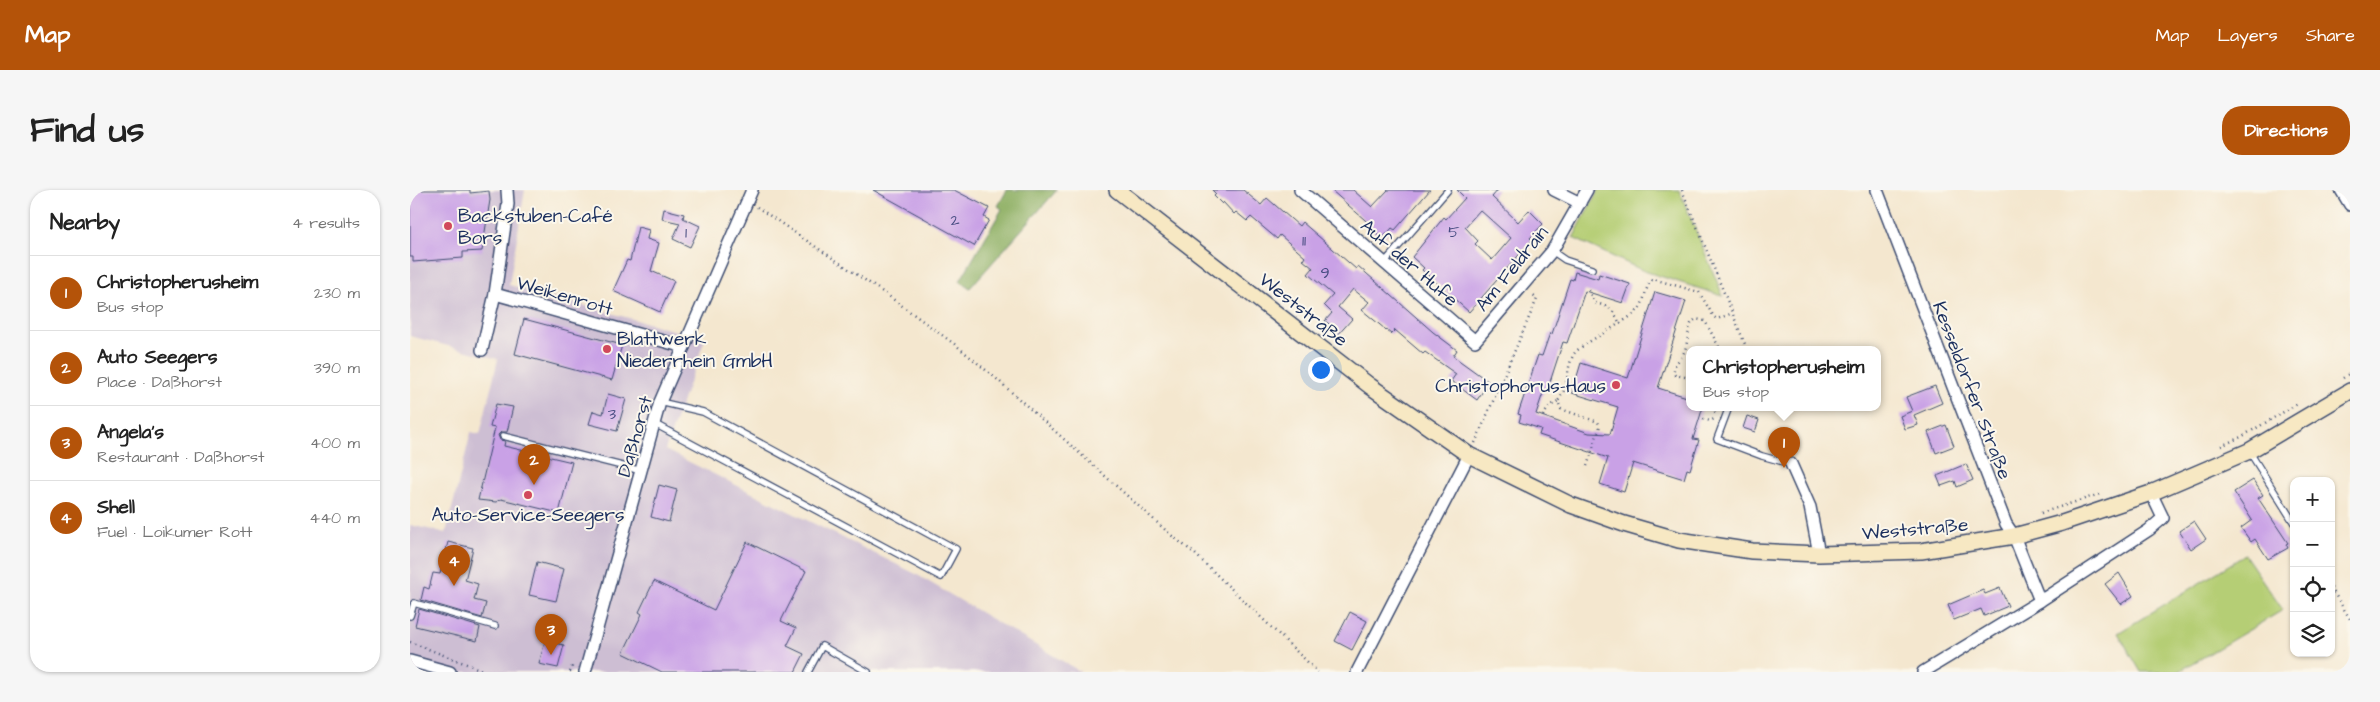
<!DOCTYPE html>
<html lang="en">
<head>
<meta charset="utf-8">
<style>
  body { margin:0; font-family:"Architects Daughter",sans-serif; background:#f6f6f6; color:#222 }
  .controls { position:absolute; right:15px; bottom:15px; display:grid; overflow:hidden; border-radius:10px; box-shadow:0 1px 4px #0004 }
  .controls button { width:45px; height:45px; display:grid; place-items:center; padding:0; border:0; border-bottom:1px solid #e0e0e0; background:#fff; color:#222; font:25px sans-serif }
  .you { position:absolute; left:910px; top:179px; width:18px; height:18px; margin:-12px; border:4px solid #fff; border-radius:50%; background:#1a73e8; box-shadow:0 0 0 8px #1a73e833 }
  .badge { display:grid; place-items:center; width:32px; height:32px; border-radius:50%; background:#b45309; color:#fff; font-size:16px; font-weight:700 }
  .pin { position:absolute; translate:-50% -41px; filter:drop-shadow(0 1px 2px #0008) }
  .pin::after { content:''; position:absolute; top:26px; width:18px; height:15px; background:inherit; clip-path:polygon(0 0,100% 0,50% 100%) }
  .popup { position:absolute; left:1276px; top:156px; width:195px; height:65px; box-sizing:border-box; display:grid; place-content:center; border-radius:10px; background:#fff; filter:drop-shadow(0 1px 4px #0005); font-size:16px; white-space:nowrap; color:#767676 }
  .popup b { font-size:19px; color:#222 }
  .popup::after { content:''; position:absolute; left:50%; top:100%; margin-left:-10px; border:10px solid transparent; border-top-color:#fff }
  .list { margin:0; padding:0; list-style:none }
  h2 { display:flex; justify-content:space-between; align-items:center; height:65px; margin:0; padding:0 20px; font-size:21px }
  h2 small { font-size:16px; font-weight:400; color:#767676 }
  .list li { display:grid; grid-template-columns:32px 1fr auto; gap:15px; align-items:center; box-sizing:border-box; height:75px; padding:0 20px; border-top:1px solid #e0e0e0 }
  .list b { display:block; font-size:19px; white-space:nowrap }
  .list p { margin:0; font-size:16px; white-space:nowrap; color:#767676 }
  .list em { font-size:16px; font-style:normal; color:#767676 }
  .icon { flex:none; width:28px; height:28px; fill:none; stroke:currentColor; stroke-width:2; stroke-linecap:round; stroke-linejoin:round }
  .map { position:relative; flex:none; width:1940px; height:482px; overflow:hidden; border-radius:20px }
  header { display:flex; align-items:center; gap:30px; box-sizing:border-box; height:70px; padding:0 25px; background:#b45309; color:#fff }
  header strong { font-size:24px }
  nav { display:flex; gap:28px; margin-inline-start:auto; font-size:18px }
  .intro { display:flex; align-items:center; justify-content:space-between; box-sizing:border-box; height:120px; padding:0 30px }
  h1 { margin:0; font-size:35px }
  .button { padding:12px 22px; border-radius:20px; background:#b45309; color:#fff; font-size:18px; font-weight:700 }
  main { display:flex; gap:30px; padding:0 30px }
  aside { flex:1; background:#fff; border-radius:20px; box-shadow:0 1px 4px #0004 }
  .map>svg:first-child { display:block }
  .industrial { fill:#cdbed3 }
  .green { fill:#b5ce74; stroke:#687e69 }
  .forest { fill:#90b166; stroke:#567062 }
  .building { fill:#c9a1e6; fill-rule:evenodd }
  .lines { fill:none; stroke-linecap:round; stroke-linejoin:round }
  .lane-casing { stroke:#3c4b6f; stroke-width:8 }
  .street-casing { stroke:#3c4b6f; stroke-width:14 }
  .secondary-casing { stroke:#3c4b6f; stroke-width:18 }
  .path { stroke:#3c4b6f; stroke-width:2.5; stroke-dasharray:1 4; stroke-linecap:butt }
  .lane { stroke:#fff; stroke-width:5.5 }
  .street { stroke:#fff; stroke-width:11 }
  .secondary { stroke:#f7e8c3; stroke-width:15 }
  .poi-dot { fill:#d1495b; stroke:#fbf7ec; stroke-width:2 }
  .labels { text-anchor:middle; stroke-width:4; stroke-linejoin:round; paint-order:stroke }
  .number-label { font-size:16px; fill:#464c80 }
  .poi-label { font-size:19px; fill:#1b2f5e; stroke:#fbf7ec; text-anchor:start }
  .street-label { font-size:19px; fill:#1b2f5e; stroke:#fbf7ec }
</style>
</head>
<body>
<header>
<strong>Map</strong>
<nav><a>Map</a><a>Layers</a><a>Share</a></nav>
</header>
<div class="intro"><h1>Find us</h1><a class="button">Directions</a></div>
<main>
<aside>
<h2>Nearby<small>4 results</small></h2>
<ul class="list">
<li><span class="badge">1</span><div><b>Christopherusheim</b><p>Bus stop</p></div><em>230 m</em></li>
<li><span class="badge">2</span><div><b>Auto Seegers</b><p>Place · Daßhorst</p></div><em>390 m</em></li>
<li><span class="badge">3</span><div><b>Angela's</b><p>Restaurant · Daßhorst</p></div><em>400 m</em></li>
<li><span class="badge">4</span><div><b>Shell</b><p>Fuel · Loikumer Rott</p></div><em>440 m</em></li>
</ul>
</aside>
<div class="map">
<svg width="1940" height="482" viewBox="0 0 1940 482">
  <rect width="100%" height="100%" fill="#fbf7ec"/>
  <filter id="ink" filterUnits="userSpaceOnUse"><feTurbulence type="fractalNoise" baseFrequency=".02" numOctaves="2"/><feDisplacementMap in="SourceGraphic" scale="10" xChannelSelector="R" yChannelSelector="G"/><feConvolveMatrix kernelMatrix="1 2 1 2 8 2 1 2 1" color-interpolation-filters="sRGB"/></filter>
  <filter id="wash" filterUnits="userSpaceOnUse"><feTurbulence type="fractalNoise" baseFrequency=".0096" numOctaves="4" result="noise"/><feDisplacementMap in="SourceGraphic" scale="20" xChannelSelector="R" yChannelSelector="G"/><feGaussianBlur stdDeviation="1.12" result="paint"/><feColorMatrix in="noise" values="0 0 0 0 0 0 0 0 0 0 0 0 0 0 0 0 0 1.4 0 .05"/><feComposite in="paint" operator="in"/></filter>
  <g filter="url(#wash)">
    <rect width="100%" height="100%" fill="#f4e7cf"/>
    <path class="industrial" d="M0,0H115L99,95L295,149L255,260L504,383L671,482H0V335L36,343L61,242L70,244L88,169L0,146Z"/>
    <g class="green">
      <path d="M1188,0H1269L1313,106L1234,81L1163,48Z"/>
      <path d="M1835,365L1873,420L1768,482H1731L1708,443Z"/>
    </g>
    <path class="forest" d="M597,0H647L560,98L550,91L592,19L588,16Z"/>
    <g id="blocks">
      <g class="building">
        <path d="M0,0H60V3L79,1L80,10L72,61L53,62V68L3,72V67H0Z"/>
        <path d="M463,0H544L579,18L574,27L579,30L564,56Z"/>
        <path d="M802,0H833L851,15L857,8L889,36L892,32L946,79L948,76L1023,142L1047,160L1043,166L1079,192L1067,210L1041,191L1046,184L1015,162L1013,164L985,140L981,144L952,120L959,112L943,99L928,117L942,129L926,147L918,140L922,136L915,131L922,123L914,115L923,105L898,84L903,78L893,70L895,67L870,45L867,49L841,27L837,31L826,22L824,24L813,12L812,14L804,6L806,4Z"/>
        <path d="M921,0H943L962,17L978,0H1020L985,40L982,38L972,49L961,39L963,37Z"/>
        <path d="M1047,0H1088L1082,7L1108,32L1119,20L1133,34L1120,48L1122,50L1059,122L1012,80L1014,78L1002,67L1034,27L1036,29L1055,8ZM1070,20L1101,48L1082,70L1065,54L1068,51L1055,37Z"/>
        <path d="M254,19L274,24L273,28L290,36L280,57L263,49L270,33L252,29Z"/>
        <path d="M228,37L239,40L237,49L249,53L241,81L264,91L250,122L203,101L217,70L220,71Z"/>
        <path d="M1165,82L1188,89L1189,84L1220,94L1213,113L1175,101L1157,153L1153,152L1137,201L1134,200L1126,224L1179,243L1200,244L1208,217L1162,203L1171,173L1218,188L1245,102L1276,111L1248,198L1280,208V217H1293L1283,249L1289,250L1280,280L1277,279L1274,289L1223,273L1214,302L1190,294L1198,268L1129,245L1131,239L1109,232L1111,225L1108,224L1128,165L1132,166L1140,143L1142,144L1160,89L1163,90Z"/>
        <path d="M114,129L212,155L202,190L105,164Z"/>
        <path d="M1525,196L1532,213L1504,225L1508,235L1495,239L1490,226L1502,221L1496,207Z"/>
        <path d="M198,204L216,209L207,241L179,234L183,221L193,224Z"/>
        <path d="M86,214L103,217L97,242H91L88,245L90,250L95,251L94,256L162,272L149,323L91,309L86,312L68,310L85,238L80,237Z"/>
        <path d="M1337,226L1349,230L1345,242L1333,238Z"/>
        <path d="M1536,235L1544,256L1526,263L1518,242Z"/>
        <path d="M1556,274L1563,290L1547,297L1545,291L1531,296L1527,286Z"/>
        <path d="M1843,290L1853,305L1848,308L1878,353L1876,354L1878,358L1858,369L1845,349L1841,352L1831,338L1842,330L1824,302Z"/>
        <path d="M249,295L267,300L259,332L241,327Z"/>
        <path d="M1784,331L1796,349L1781,359L1769,341Z"/>
        <path d="M38,352L63,358L55,390L68,394L64,410L76,413L72,428L11,410L14,397L19,399L23,383L30,384Z"/>
        <path d="M337,352L396,381L371,431L386,438L377,456L394,464L385,482H252L213,463L232,424L229,422L244,391L304,420Z"/>
        <path d="M127,372L154,379L146,411L119,405Z"/>
        <path d="M1709,383L1723,406L1711,414L1695,394Z"/>
        <path d="M1590,398L1598,416L1574,426L1571,419L1544,430L1538,415L1573,400L1575,404Z"/>
        <path d="M9,419L70,437L67,451L5,436Z"/>
        <path d="M940,422L957,431L942,460L925,451Z"/>
        <path d="M135,451L154,455L148,478L129,474Z"/>
      </g>
    </g>
  </g>
  <g filter="url(#ink)">
    <use href="#blocks" fill-opacity="0" stroke="#3c4b6f" stroke-width="1"/>
    <g class="lines">
      <defs>
        <g id="lane">
          <path d="M1142,61L1155,70L1182,79"/>
          <path d="M974,73L1038,0"/>
          <path d="M1319,217L1307,249L1352,266L1381,274"/>
          <path d="M243,233L531,387L546,359L293,222L250,212"/>
          <path d="M93,246L232,281"/>
          <path d="M1839,261L1884,333"/>
          <path d="M0,426L4,413L85,436"/>
          <path d="M398,482L412,456L458,482"/>
        </g>
        <g id="street">
          <path d="M890,0L1065,151L1142,61L1177,0"/>
          <path d="M1144,0L1170,13"/>
          <path d="M1467,0L1596,334L1604,346L1630,411"/>
          <path d="M1931,0L1940,15"/>
          <path d="M85,104L274,157"/>
          <path d="M72,160L85,104L98,14L97,0"/>
          <path d="M1381,274L1400,317L1409,364"/>
          <path d="M0,471L40,482"/>
          <path d="M175,482L250,212L342,0"/>
          <path d="M947,482L1059,265"/>
          <path d="M1513,482L1630,411L1739,340L1753,328L1741,303"/>
        </g>
        <path id="secondary" d="M707,0L960,196L1059,265L1161,315L1214,334L1269,350L1342,361L1409,364L1511,361L1604,346L1652,333L1741,303L1839,261L1940,201"/>
      </defs>
      <use href="#lane" class="lane-casing"/>
      <use href="#street" class="street-casing"/>
      <use href="#secondary" class="secondary-casing"/>
      <g class="path">
        <path d="M1272,0L1337,159"/>
        <path d="M347,17L480,107L547,156L589,191L761,345L784,363L908,482"/>
        <path d="M1178,100L1185,113C1199,116 1203,119 1209,132"/>
        <path d="M1280,188L1265,185C1261,175 1269,172 1273,164C1279,154 1276,142 1282,132L1286,129L1295,131L1310,159"/>
        <path d="M1933,188L1940,183"/>
        <path d="M1303,217L1306,224"/>
        <path d="M1133,226L1139,217L1148,211"/>
        <path d="M1293,229L1300,231L1304,229"/>
        <path d="M1065,253L1127,109L1121,104"/>
        <path d="M1811,256L1831,247L1889,213"/>
        <path d="M1177,276L1190,236L1188,232L1151,219L1148,211C1160,196 1155,179 1164,164C1170,154 1217,132 1228,120C1236,111 1234,97 1243,89L1289,102L1304,127L1307,129L1323,123"/>
        <path d="M1631,323L1690,304"/>
        <path d="M1921,398L1940,429"/>
        <path d="M0,452L77,482"/>
        <path d="M160,482L163,474"/>
      </g>
      <use href="#lane" class="lane"/>
      <use href="#street" class="street"/>
      <use href="#secondary" class="secondary"/>
    </g>
  </g>
  <g class="poi-dot">
    <circle cx="38" cy="36" r="5"/>
    <circle cx="197" cy="159" r="5"/>
    <circle cx="1206" cy="195" r="5"/>
    <circle cx="118" cy="305" r="5"/>
  </g>
  <g class="labels">
    <g class="number-label">
      <text x="545" y="35">2</text>
      <text x="1044" y="47">5</text>
      <text x="276" y="48">1</text>
      <text x="894" y="56">11</text>
      <text x="915" y="88">9</text>
      <text x="202" y="229">3</text>
    </g>
    <g class="poi-label">
      <text x="48" y="32">Backstuben-Café<tspan x="48" dy="22">Bors</tspan></text>
      <text x="207" y="155">Blattwerk<tspan x="207" dy="22">Niederrhein GmbH</tspan></text>
      <text x="1196" y="202" text-anchor="end">Christophorus-Haus</text>
      <text x="118" y="331" text-anchor="middle">Auto-Service-Seegers</text>
    </g>
    <g class="street-label">
      <text transform="translate(1000 72) rotate(41)" y="7">Auf der Hufe</text>
      <text transform="translate(1101 78) rotate(-51)" y="7">Am Feldrain</text>
      <text transform="translate(155 105) rotate(16)" y="7">Weikenrott</text>
      <text transform="translate(894 119) rotate(38)" y="7">Weststraße</text>
      <text transform="translate(1563 200) rotate(69)" y="7">Kesseldorfer Straße</text>
      <text transform="translate(224 246) rotate(-74)" y="7">Daßhorst</text>
      <text transform="translate(1505 338) rotate(-5)" y="7">Weststraße</text>
    </g>
  </g>
</svg>
<div class="controls">
<button>+</button>
<button>−</button>
<button><svg class="icon" aria-label="locate" viewBox="0 0 24 24"><circle cx="12" cy="12" r="6"/><path d="M12 2v4M12 18v4M2 12h4M18 12h4"/></svg></button>
<button><svg class="icon" aria-label="layers" viewBox="0 0 24 24"><path d="M12 4l9 5-9 5-9-5zM3 14l9 5 9-5"/></svg></button>
</div>
<div class="you"></div>
<div class="pin badge" style="left:1374px;top:278px">1</div>
<div class="popup"><b>Christopherusheim</b>Bus stop</div>
<div class="pin badge" style="left:124px;top:295px">2</div>
<div class="pin badge" style="left:141px;top:465px">3</div>
<div class="pin badge" style="left:44px;top:396px">4</div>
</div>
</main>
</body>
</html>
